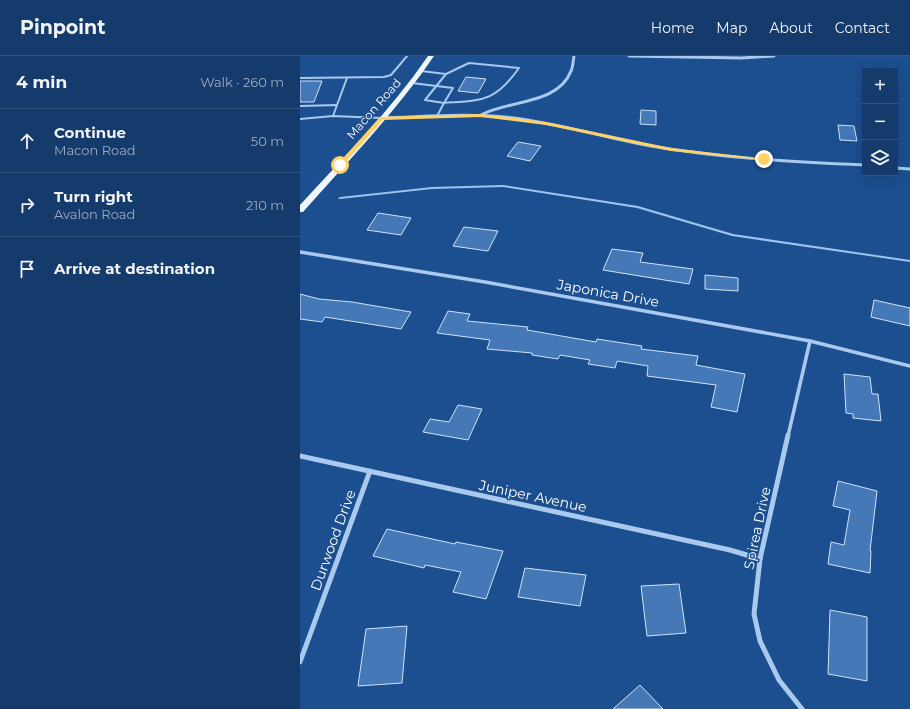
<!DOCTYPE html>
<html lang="en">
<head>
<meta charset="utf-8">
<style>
  body { margin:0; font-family:Montserrat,sans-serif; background:#214673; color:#f1f3f6 }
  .controls { position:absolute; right:12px; top:12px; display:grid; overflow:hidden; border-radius:0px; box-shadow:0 4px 16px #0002 }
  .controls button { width:36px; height:36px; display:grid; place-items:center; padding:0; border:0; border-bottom:1px solid #33557e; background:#143b6b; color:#f1f3f6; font:20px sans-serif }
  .stop { position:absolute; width:12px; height:12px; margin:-9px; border:3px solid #ffd166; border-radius:50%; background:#fff }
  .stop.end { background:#ffd166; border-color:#fff; box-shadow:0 1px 4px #0008 }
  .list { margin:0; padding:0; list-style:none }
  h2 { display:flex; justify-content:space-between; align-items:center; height:52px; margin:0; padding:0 16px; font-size:17px }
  h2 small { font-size:13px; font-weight:400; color:#9dadc1 }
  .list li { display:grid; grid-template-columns:26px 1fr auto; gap:12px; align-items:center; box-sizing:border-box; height:64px; padding:0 16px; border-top:1px solid #33557e }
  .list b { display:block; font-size:15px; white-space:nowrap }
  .list p { margin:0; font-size:13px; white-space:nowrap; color:#9dadc1 }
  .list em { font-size:13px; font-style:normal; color:#9dadc1 }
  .icon { flex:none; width:22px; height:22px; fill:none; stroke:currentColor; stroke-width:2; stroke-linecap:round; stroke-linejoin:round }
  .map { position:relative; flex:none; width:610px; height:653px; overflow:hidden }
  header { display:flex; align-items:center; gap:24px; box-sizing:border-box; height:56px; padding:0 20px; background:#143b6b; border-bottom:1px solid #33557e }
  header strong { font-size:19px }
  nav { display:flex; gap:22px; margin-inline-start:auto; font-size:14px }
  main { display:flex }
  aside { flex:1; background:#143b6b }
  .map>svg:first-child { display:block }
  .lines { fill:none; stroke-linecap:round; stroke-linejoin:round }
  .stream { fill:#9cc4f0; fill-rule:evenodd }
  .building { fill:#4478b7; stroke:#cfe3fa }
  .lane { stroke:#a9c9ee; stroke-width:2 }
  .street-far2 { stroke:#a9c9ee; stroke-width:3 }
  .street-far1 { stroke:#a9c9ee; stroke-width:3.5 }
  .street { stroke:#a9c9ee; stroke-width:5 }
  .primary { fill:#f0f6ff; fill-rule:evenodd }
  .route { fill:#ffd166 }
  .labels { text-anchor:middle; stroke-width:3; stroke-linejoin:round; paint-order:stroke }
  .far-street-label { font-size:12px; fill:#fff; stroke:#1b4f8f }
  .street-label { font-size:14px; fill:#fff; stroke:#1b4f8f }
</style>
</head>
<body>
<header>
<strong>Pinpoint</strong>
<nav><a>Home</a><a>Map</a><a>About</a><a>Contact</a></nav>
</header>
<main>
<aside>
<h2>4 min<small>Walk · 260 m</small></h2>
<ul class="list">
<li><svg class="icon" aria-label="ahead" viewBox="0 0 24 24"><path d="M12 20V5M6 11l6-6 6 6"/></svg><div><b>Continue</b><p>Macon Road</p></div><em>50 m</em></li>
<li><svg class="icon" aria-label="right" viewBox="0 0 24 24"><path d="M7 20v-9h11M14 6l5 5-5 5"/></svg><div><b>Turn right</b><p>Avalon Road</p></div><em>210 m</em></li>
<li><svg class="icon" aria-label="arrive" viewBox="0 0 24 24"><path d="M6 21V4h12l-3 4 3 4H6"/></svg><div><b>Arrive at destination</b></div></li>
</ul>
</aside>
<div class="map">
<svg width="610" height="653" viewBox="0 0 610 653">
  <rect width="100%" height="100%" fill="#1b4f8f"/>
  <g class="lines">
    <path class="stream" d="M203,129L338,150L433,178L610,204V206L432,180L337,152L203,131L132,133L40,143L38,142L40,141L132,131Z"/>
  </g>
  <g class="building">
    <path d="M166,21L186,23L178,37L158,35Z"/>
    <path d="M0,25H22L14,46H0Z"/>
    <path d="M341,54L356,55V69L340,68Z"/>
    <path d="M538,69L554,70L557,85L540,84Z"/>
    <path d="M218,86L241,90L230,105L207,100Z"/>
    <path d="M78,157L111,162L101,179L67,174Z"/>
    <path d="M164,171L198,175L188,195L153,190Z"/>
    <path d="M312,193L343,197L340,206L393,213L389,228L303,214Z"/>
    <path d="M405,219L438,222V235L405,233Z"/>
    <path d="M0,238L19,243L52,246L111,256L101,273L25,261L22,266L0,263Z"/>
    <path d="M574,244L610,252V270L571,261Z"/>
    <path d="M148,255L170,258L167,265L228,271L227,274L296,286L297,283L342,290L341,293L398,300L396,309L445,318L437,356L411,351L416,329L347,320L348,310L317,305L315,312L288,308L290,304L260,299L258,303L232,299V297L187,293L190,284L137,277Z"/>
    <path d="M544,318L570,321L572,338H578L581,365L553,362V358L546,357Z"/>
    <path d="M158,349L182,353L168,384L123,376L130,363L149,366Z"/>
    <path d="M538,425L577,435L570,495H571L570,517L528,508L531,486L544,489L550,454L533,450Z"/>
    <path d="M87,473L155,488L156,486L203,495L186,543L153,536L161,516L125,509L124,512L73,500Z"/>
    <path d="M225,512L286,519L280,550L218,541Z"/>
    <path d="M379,528L386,577L347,580L341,530Z"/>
    <path d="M530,554L567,561V625L528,618Z"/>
    <path d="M107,570L102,627L58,630L66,573Z"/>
    <path d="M340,629L363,653H313Z"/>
  </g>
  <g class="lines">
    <g class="lane">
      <path d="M121,15L146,18L125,44L144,47L137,60"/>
      <path d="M0,22L84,21L91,19L107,0"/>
      <path d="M112,27L153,32L144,47"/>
      <path d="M144,47C183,44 195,46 219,12L169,7L146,18"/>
      <path d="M37,49L47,22"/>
      <path d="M0,50L37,49L33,60"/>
      <path d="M0,63L33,60L81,62"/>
    </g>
    <g class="street-far2">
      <path d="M329,0L441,2L474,0"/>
      <path d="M181,59C208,44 258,49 271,15C273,11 273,5 274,0"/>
      <path d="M81,62C122,61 164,57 205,61C254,66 302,81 351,90C421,102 493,106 565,109"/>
      <path d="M595,112L610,113"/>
    </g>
    <g class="street-far1">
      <path d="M0,196L185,226L510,285L610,310"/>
      <path d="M488,380L510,285"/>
    </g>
    <g class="street">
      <path d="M488,379L460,503L454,558L460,585L479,624L502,653"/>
      <path d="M0,400L430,494L460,503"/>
      <path d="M0,606L70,415"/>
    </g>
    <path class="primary" d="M128,0H134C96,56 48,105 3,156H0V149C44,101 91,54 128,0Z"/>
  </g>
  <path class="route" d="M181,58L246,66L371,92L466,103L464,104L371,95L246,69L181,61L83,64L42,110L37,109L80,61Z"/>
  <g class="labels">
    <g class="far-street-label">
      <text transform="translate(74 53) rotate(-49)" y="4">Macon Road</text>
    </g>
    <g class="street-label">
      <text transform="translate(308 237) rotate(10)" y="5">Japonica Drive</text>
      <text transform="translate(233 440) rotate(12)" y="5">Juniper Avenue</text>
      <text transform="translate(457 472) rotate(-78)" y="5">Spirea Drive</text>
      <text transform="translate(33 484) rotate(-70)" y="5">Durwood Drive</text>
    </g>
  </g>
</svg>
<div class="controls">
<button>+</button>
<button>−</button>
<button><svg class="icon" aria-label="layers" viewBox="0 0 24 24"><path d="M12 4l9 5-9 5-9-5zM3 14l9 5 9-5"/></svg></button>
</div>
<div class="stop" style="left:40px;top:109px"></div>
<div class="stop end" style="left:464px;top:103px"></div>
</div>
</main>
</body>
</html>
